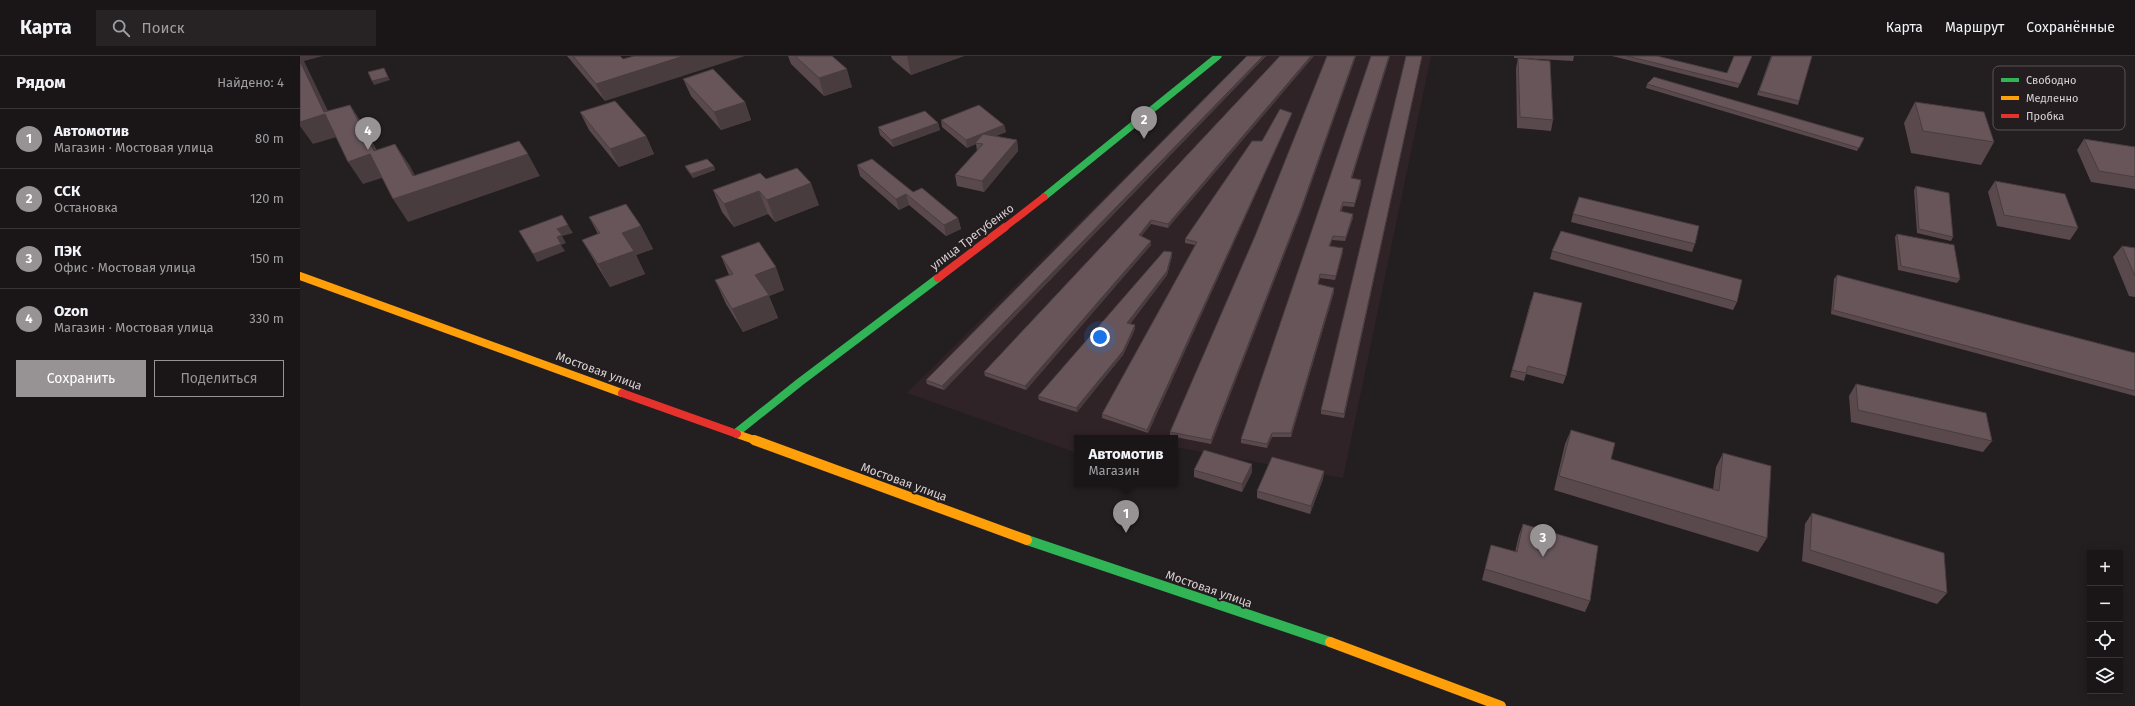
<!DOCTYPE html>
<html lang="ru">
<head>
<meta charset="utf-8">
<style>
  body { margin:0; font-family:"Fira Sans",sans-serif; background:#272325; color:#f1f3f6 }
  .controls { position:absolute; right:12px; bottom:12px; display:grid; overflow:hidden; border-radius:0px; box-shadow:0 2px 10px #0003 }
  .controls button { width:36px; height:36px; display:grid; place-items:center; padding:0; border:0; border-bottom:1px solid #383537; background:#1a1618; color:#f1f3f6; font:20px sans-serif }
  .you { position:absolute; left:800px; top:281px; width:14px; height:14px; margin:-10px; border:3px solid #fff; border-radius:50%; background:#1a73e8; box-shadow:0 0 0 6px #1a73e833 }
  .badge { display:grid; place-items:center; width:26px; height:26px; border-radius:50%; background:#979294; color:#fff; font-size:13px; font-weight:700 }
  .pin { position:absolute; translate:-50% -33px; filter:drop-shadow(0 1px 2px #0008) }
  .pin::after { content:''; position:absolute; top:21px; width:14px; height:12px; background:inherit; clip-path:polygon(0 0,100% 0,50% 100%) }
  .popup { position:absolute; left:774px; top:379px; width:104px; height:52px; box-sizing:border-box; display:grid; place-content:center; border-radius:0px; background:#1a1618; filter:drop-shadow(0 1px 3px #0005); font-size:13px; white-space:nowrap; color:#9f9fa2 }
  .popup b { font-size:15px; color:#f1f3f6 }
  .popup::after { content:''; position:absolute; left:50%; top:100%; margin-left:-8px; border:8px solid transparent; border-top-color:#1a1618 }
  .list { margin:0; padding:0; list-style:none }
  h2 { display:flex; justify-content:space-between; align-items:center; height:52px; margin:0; padding:0 16px; font-size:17px }
  h2 small { font-size:13px; font-weight:400; color:#9f9fa2 }
  .list li { display:grid; grid-template-columns:26px 1fr auto; gap:12px; align-items:center; box-sizing:border-box; height:60px; padding:0 16px; border-top:1px solid #383537 }
  .list b { display:block; font-size:15px; white-space:nowrap }
  .list p { margin:0; font-size:13px; white-space:nowrap; color:#9f9fa2 }
  .list em { font-size:13px; font-style:normal; color:#9f9fa2 }
  .actions { display:flex; gap:8px; padding:12px 16px }
  .actions a { flex:1; padding:9px 0; border:1px solid #979294; border-radius:0px; text-align:center; font-size:14px; color:#979294 }
  .actions .main { background:#979294; color:#fff }
  .icon { flex:none; width:22px; height:22px; fill:none; stroke:currentColor; stroke-width:2; stroke-linecap:round; stroke-linejoin:round }
  .map { position:relative; flex:none; width:1835px; height:650px; overflow:hidden }
  header { display:flex; align-items:center; gap:24px; box-sizing:border-box; height:56px; padding:0 20px; background:#1a1618; border-bottom:1px solid #383537 }
  header strong { font-size:19px }
  nav { display:flex; gap:22px; margin-inline-start:auto; font-size:14px }
  .search { width:280px; height:36px; background:#272325; display:flex; align-items:center; gap:10px; box-sizing:border-box; padding:0 14px; border-radius:0px; color:#9f9fa2; font-size:15px }
  main { display:flex }
  aside { flex:1; background:#1a1618 }
  .map>svg:first-child { display:block }
  .built { fill:#302327 }
  .lines { fill:none; stroke-linecap:round; stroke-linejoin:round }
  .fast-far2 { stroke:#30b455; stroke-width:7 }
  .fast-far1 { stroke:#30b455; stroke-width:8 }
  .fast { stroke:#30b455; stroke-width:10 }
  .slow-far1 { stroke:#ff9f0a; stroke-width:8 }
  .slow { stroke:#ff9f0a; stroke-width:10 }
  .jam-far1 { stroke:#e5322d; stroke-width:7 }
  .jam { stroke:#e5322d; stroke-width:8 }
  .wall { fill:#59494d }
  .shaded-wall { fill:#483c3f }
  .building { fill:#67555a; stroke:#483c3f }
  .labels { text-anchor:middle; stroke-width:4; stroke-linejoin:round; paint-order:stroke }
  .street-label { font-size:12px; fill:#d6d1d2; stroke:#241d1f }
  .key { fill:#241d1f; stroke:#595355; stroke-width:1 }
  .key-label { font-size:11px; fill:#d6d1d2 }
</style>
</head>
<body>
<header>
<strong>Карта</strong>
<div class="search"><svg class="icon" aria-label="search" viewBox="0 0 24 24"><circle cx="10" cy="10" r="6"/><path d="M15 15l6 6"/></svg>Поиск</div>
<nav><a>Карта</a><a>Маршрут</a><a>Сохранённые</a></nav>
</header>
<main>
<aside>
<h2>Рядом<small>Найдено: 4</small></h2>
<ul class="list">
<li><span class="badge">1</span><div><b>Автомотив</b><p>Магазин · Мостовая улица</p></div><em>80 m</em></li>
<li><span class="badge">2</span><div><b>ССК</b><p>Остановка</p></div><em>120 m</em></li>
<li><span class="badge">3</span><div><b>ПЭК</b><p>Офис · Мостовая улица</p></div><em>150 m</em></li>
<li><span class="badge">4</span><div><b>Ozon</b><p>Магазин · Мостовая улица</p></div><em>330 m</em></li>
</ul>
<div class="actions"><a class="main">Сохранить</a><a>Поделиться</a></div>
</aside>
<div class="map">
<svg width="1835" height="650" viewBox="0 0 1835 650">
  <rect width="100%" height="100%" fill="#231e20"/>
  <path class="built" d="M946,0H1131L1043,422L875,391V382H827L810,379L808,382H777V397L607,337Z"/>
  <g class="lines">
    <path class="fast-far2" d="M744,141L918,0"/>
    <path class="fast-far1" d="M436,377L500,326L638,222"/>
    <path class="fast" d="M727,484L1030,586"/>
    <g class="slow-far1">
      <path d="M0,220L322,337"/>
      <path d="M437,378L457,385"/>
    </g>
    <g class="slow">
      <path d="M454,384L727,484"/>
      <path d="M1030,586L1201,650"/>
    </g>
    <path class="jam-far1" d="M704,172L744,141"/>
    <g class="jam">
      <path d="M638,222L705,171"/>
      <path d="M322,337L437,378"/>
    </g>
  </g>
  <g class="wall">
    <path d="M267,0H320L323,3L305,45Z"/>
    <path d="M488,0H532L552,31L524,40L491,8Z"/>
    <path d="M591,0H664L611,19L592,3Z"/>
    <path d="M947,0H966L644,334L627,328L626,324Z"/>
    <path d="M980,0L868,172L851,168L841,180L851,185V189L726,334L685,320L684,316Z"/>
    <path d="M1027,0H1056L1002,153L911,388L870,380V376L955,180Z"/>
    <path d="M1071,0H1090L1052,122L1061,124V128L1054,151L1043,150L1041,156L1053,162L1045,185L1032,184L1030,190L1043,196L1035,224L1020,222L1018,228L1034,232V236L991,381H972L967,392L941,387V383Z"/>
    <path d="M1122,0L1044,362L1021,358V354Z"/>
    <path d="M1214,0H1274L1273,5L1221,2L1253,64L1251,75L1217,72L1216,12L1218,2H1214Z"/>
    <path d="M1312,0H1357L1427,17L1452,0L1438,32Z"/>
    <path d="M1471,0L1499,45L1498,49L1457,39Z"/>
    <path d="M383,23L445,46L451,64L421,74L391,40Z"/>
    <path d="M1347,28L1564,82L1557,95L1346,32Z"/>
    <path d="M1615,46L1694,86L1681,109L1611,97L1604,67Z"/>
    <path d="M280,56L346,80L354,98L319,111L289,74Z"/>
    <path d="M991,60L848,377L802,362V358L895,189L885,187V183L962,85Z"/>
    <path d="M641,64L704,69L706,76L696,80L717,84L718,95L684,136L657,130L655,119L677,95L676,88L667,92L642,71Z"/>
    <path d="M638,67L640,74L593,91L580,79L578,71Z"/>
    <path d="M1784,83L1835,91V133L1791,126L1777,94Z"/>
    <path d="M557,109L613,136L658,162L661,173L646,180L609,149L599,154L560,120Z"/>
    <path d="M385,110H414L415,114L393,122L387,114Z"/>
    <path d="M466,123L519,149L475,166L468,158L434,171L422,156L413,134Z"/>
    <path d="M1695,125L1778,172L1770,184L1697,170L1688,136Z"/>
    <path d="M1616,130L1653,181L1651,185L1617,177L1614,134Z"/>
    <path d="M1273,158L1395,188L1392,196L1271,166Z"/>
    <path d="M289,161L341,170L353,193L336,199L345,218L310,231L295,206L282,184L298,178Z"/>
    <path d="M1597,178L1660,223L1657,227L1598,214L1595,181Z"/>
    <path d="M1822,190L1835,192V241L1829,240L1813,201Z"/>
    <path d="M1252,195L1437,246L1433,254L1250,203Z"/>
    <path d="M421,200L484,234L469,240L478,262L443,276L426,248L415,224L429,219Z"/>
    <path d="M872,200L867,219L830,268L835,269V273L823,299L777,356L739,344L738,340Z"/>
    <path d="M1537,219L1835,297V340L1531,258L1534,223Z"/>
    <path d="M1231,244L1266,320L1263,328L1226,318L1224,325L1210,321Z"/>
    <path d="M1556,328L1692,385L1683,396L1551,366L1549,340Z"/>
    <path d="M1271,374L1311,403L1413,433L1416,411L1423,397L1467,482L1458,496L1254,434L1265,388Z"/>
    <path d="M952,408V416L942,436L894,421V414Z"/>
    <path d="M1024,415L1023,423L1010,458L957,442V435Z"/>
    <path d="M1512,457L1647,537L1637,548L1502,505L1505,468Z"/>
    <path d="M1223,468L1290,545L1285,556L1182,524L1188,500L1191,489L1215,496L1219,479Z"/>
  </g>
  <g class="shaded-wall">
    <path d="M0,0H23L4,5L39,78L24,56L0,5Z"/>
    <path d="M384,0H445L305,45L296,28Z"/>
    <path d="M607,0H664L611,19Z"/>
    <path d="M963,0H966L644,334L642,330Z"/>
    <path d="M1011,0H1014L868,172V168Z"/>
    <path d="M1055,0H1056L1002,153L911,388V384Z"/>
    <path d="M1089,0H1090L1050,125L1051,122Z"/>
    <path d="M84,12L90,24L74,29L72,25Z"/>
    <path d="M547,13L552,31L524,40L519,22Z"/>
    <path d="M445,46L451,64L421,74L414,56Z"/>
    <path d="M50,49L64,70L89,117L74,95Z"/>
    <path d="M992,57L991,60L848,377L847,374Z"/>
    <path d="M25,58L40,80L13,88L0,70V66Z"/>
    <path d="M638,67L640,74L593,91L591,84Z"/>
    <path d="M704,69L706,76L678,87H675L676,88L667,92L666,84Z"/>
    <path d="M346,80L354,98L319,111L310,93Z"/>
    <path d="M717,84L718,95L684,136L682,125Z"/>
    <path d="M95,88L110,110L122,133L228,98L240,120L108,166L93,143L113,120Z"/>
    <path d="M70,98L85,121L63,128L48,106Z"/>
    <path d="M414,110L415,114L393,122L391,118Z"/>
    <path d="M1061,124V128L1054,151L1055,147Z"/>
    <path d="M511,127L519,149L475,166L467,144Z"/>
    <path d="M459,135L468,158L434,171L424,148Z"/>
    <path d="M606,138L609,149L599,154L596,143Z"/>
    <path d="M1053,158V162L1045,185L1046,181Z"/>
    <path d="M658,162L661,173L646,180L644,169Z"/>
    <path d="M851,164V168L839,183V179Z"/>
    <path d="M268,169L273,177L262,180L266,187L261,189L265,195L237,206L233,198L257,181V173Z"/>
    <path d="M341,170L353,193L336,199L345,218L310,231L298,208L322,177Z"/>
    <path d="M851,185V189L726,334L725,330Z"/>
    <path d="M1043,192V196L1035,224Z"/>
    <path d="M872,196V200L867,219L827,271V267Z"/>
    <path d="M476,211L484,234L469,240L478,262L443,276L432,253L455,219Z"/>
    <path d="M1034,232V236L991,381V377Z"/>
    <path d="M835,269V273L823,299L777,356L776,352Z"/>
    <path d="M972,377V381L967,392V388Z"/>
    <path d="M952,408V416L942,436V428Z"/>
    <path d="M1024,415L1023,423L1010,458L1011,450Z"/>
  </g>
  <g class="building">
    <path d="M273,0H320L323,3L334,0H384L296,28Z"/>
    <path d="M495,0H532L547,13L519,22Z"/>
    <path d="M947,0H963L642,330L626,324Z"/>
    <path d="M980,0H1011L868,168L851,164L839,179L851,185L725,330L684,316Z"/>
    <path d="M1027,0H1055L1002,150L911,384L870,376L955,180Z"/>
    <path d="M1071,0H1089L1051,122L1061,124L1055,147L1043,146L1040,155L1053,158L1046,181L1033,180L1029,190L1043,192L1036,220L1020,218L1018,228L1034,232L991,377H972L967,388L941,383Z"/>
    <path d="M1106,0H1122L1044,358L1021,354Z"/>
    <path d="M1327,0H1357L1427,17L1434,0H1452L1440,28Z"/>
    <path d="M1472,0H1512L1499,45L1459,35Z"/>
    <path d="M1218,2L1250,5L1253,64L1220,61Z"/>
    <path d="M0,5L24,56L50,49L74,95L95,88L113,120L219,85L228,98L93,143L70,98L48,106L25,58L0,66Z"/>
    <path d="M84,12L88,21L72,25L68,16Z"/>
    <path d="M413,13L445,46L414,56L383,23Z"/>
    <path d="M1354,21L1564,82L1559,92L1347,28Z"/>
    <path d="M315,45L346,80L310,93L280,56Z"/>
    <path d="M1615,46L1684,56L1694,86L1623,75Z"/>
    <path d="M679,49L704,69L666,84L641,64Z"/>
    <path d="M980,53L992,57L847,374L802,358L897,186L885,183L952,85H962Z"/>
    <path d="M625,55L638,67L591,84L578,71Z"/>
    <path d="M683,78L717,84L682,125L655,119L683,88L675,87Z"/>
    <path d="M1784,83L1835,91V121L1799,115Z"/>
    <path d="M407,103L414,110L391,118L385,110Z"/>
    <path d="M572,103L613,136L622,132L658,162L644,169L606,138L596,143L557,109Z"/>
    <path d="M497,112L511,127L467,144L459,135L424,148L413,134L460,117L466,123Z"/>
    <path d="M1695,125L1765,138L1778,172L1704,159Z"/>
    <path d="M1616,130L1649,137L1653,181L1619,173Z"/>
    <path d="M1279,141L1399,170L1395,188L1273,158Z"/>
    <path d="M326,148L341,170L322,177L334,195L298,208L282,184L300,177L289,161Z"/>
    <path d="M262,159L268,169L257,173L262,179L257,181L261,188L233,198L219,175Z"/>
    <path d="M1261,175L1442,224L1437,246L1252,195Z"/>
    <path d="M1597,178L1654,189L1660,223L1601,210Z"/>
    <path d="M459,186L476,211L455,219L469,239L432,253L415,224L433,218L421,200Z"/>
    <path d="M1822,190L1835,192V220Z"/>
    <path d="M864,195L872,196L867,215L827,267L835,269L823,295L776,352L738,340Z"/>
    <path d="M1537,219L1835,297V335L1533,254Z"/>
    <path d="M1234,236L1282,247L1266,320L1228,310L1226,317L1212,314Z"/>
    <path d="M1556,328L1686,357L1692,385L1558,354Z"/>
    <path d="M1271,374L1315,387L1311,403L1419,435L1423,397L1471,410L1467,482L1259,420Z"/>
    <path d="M904,394L952,408L942,428L894,414Z"/>
    <path d="M972,401L1024,415L1011,450L957,435Z"/>
    <path d="M1512,457L1644,497L1647,537L1510,494Z"/>
    <path d="M1223,468L1298,490L1290,545L1185,513L1191,489L1217,496Z"/>
  </g>
  <g class="labels">
    <g class="street-label">
      <text transform="translate(672 181) rotate(-37)" y="4">улица Трегубенко</text>
      <text transform="translate(299 315) rotate(20)" y="4">Мостовая улица</text>
      <text transform="translate(604 426) rotate(20)" y="4">Мостовая улица</text>
      <text transform="translate(909 533) rotate(19)" y="4">Мостовая улица</text>
    </g>
  </g>
  <rect x="1693" y="10" width="132" height="64" rx="6" class="key"/>
  <rect x="1701" y="22" width="18" height="4" fill="#30b455"/>
  <rect x="1701" y="40" width="18" height="4" fill="#ff9f0a"/>
  <rect x="1701" y="58" width="18" height="4" fill="#e5322d"/>
  <g class="key-label">
    <text x="1726" y="28">Свободно</text>
    <text x="1726" y="46">Медленно</text>
    <text x="1726" y="64">Пробка</text>
  </g>
</svg>
<div class="controls">
<button>+</button>
<button>−</button>
<button><svg class="icon" aria-label="locate" viewBox="0 0 24 24"><circle cx="12" cy="12" r="6"/><path d="M12 2v4M12 18v4M2 12h4M18 12h4"/></svg></button>
<button><svg class="icon" aria-label="layers" viewBox="0 0 24 24"><path d="M12 4l9 5-9 5-9-5zM3 14l9 5 9-5"/></svg></button>
</div>
<div class="you"></div>
<div class="pin badge" style="left:826px;top:477px">1</div>
<div class="popup"><b>Автомотив</b>Магазин</div>
<div class="pin badge" style="left:844px;top:83px">2</div>
<div class="pin badge" style="left:1243px;top:501px">3</div>
<div class="pin badge" style="left:68px;top:94px">4</div>
</div>
</main>
</body>
</html>
